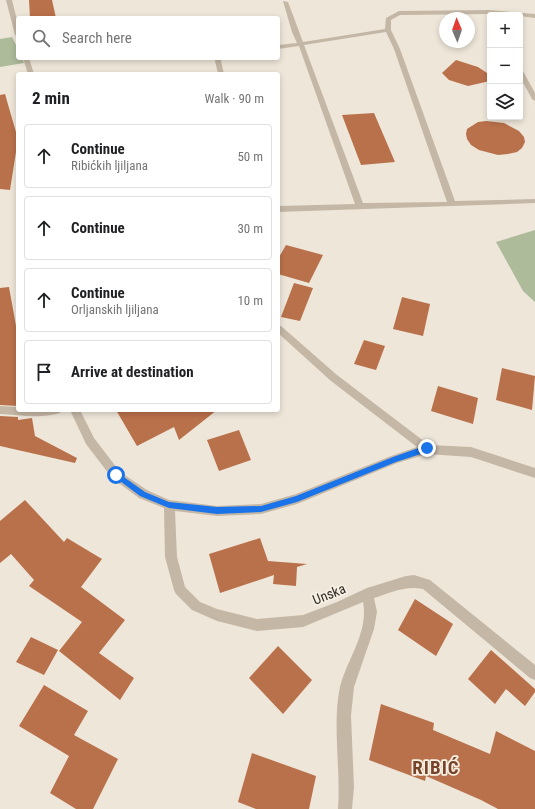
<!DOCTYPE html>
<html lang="en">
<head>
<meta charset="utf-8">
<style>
  body { margin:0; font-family:"Roboto Condensed",sans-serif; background:#f6f6f6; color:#202124 }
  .controls { position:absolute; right:12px; top:12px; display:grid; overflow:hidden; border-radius:4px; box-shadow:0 2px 6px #0003 }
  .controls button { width:36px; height:36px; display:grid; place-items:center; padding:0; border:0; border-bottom:1px solid #e0e0e0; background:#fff; color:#202124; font:20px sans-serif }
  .compass { position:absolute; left:439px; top:12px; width:36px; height:36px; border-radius:50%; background:#fff; box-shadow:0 2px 6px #0003; rotate:358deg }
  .stop { position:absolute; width:12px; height:12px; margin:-9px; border:3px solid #1a73e8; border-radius:50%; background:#fff }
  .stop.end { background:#1a73e8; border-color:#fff; box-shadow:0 1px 4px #0008 }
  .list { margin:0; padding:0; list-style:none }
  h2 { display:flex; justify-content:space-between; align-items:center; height:52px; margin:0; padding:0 16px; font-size:17px }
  h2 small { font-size:13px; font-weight:400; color:#757577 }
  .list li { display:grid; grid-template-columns:26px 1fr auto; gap:12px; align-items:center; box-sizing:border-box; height:64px; margin:0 8px 8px; padding:0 8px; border:1px solid #e0e0e0; border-radius:4px }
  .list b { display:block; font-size:15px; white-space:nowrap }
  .list p { margin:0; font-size:13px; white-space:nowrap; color:#757577 }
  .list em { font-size:13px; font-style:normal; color:#757577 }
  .icon { flex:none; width:22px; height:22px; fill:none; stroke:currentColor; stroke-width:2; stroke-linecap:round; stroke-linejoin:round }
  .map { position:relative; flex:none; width:535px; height:809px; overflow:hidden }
  .search { position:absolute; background:#fff; box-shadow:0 2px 6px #0003; left:16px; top:16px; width:264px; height:44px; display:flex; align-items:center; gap:10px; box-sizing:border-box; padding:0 14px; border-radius:4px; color:#757577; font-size:15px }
  .panel { position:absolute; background:#fff; box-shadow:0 2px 6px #0003; left:16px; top:72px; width:264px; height:340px; border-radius:4px }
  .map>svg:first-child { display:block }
  .green { fill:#adbb9b }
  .building { fill:#b9714b }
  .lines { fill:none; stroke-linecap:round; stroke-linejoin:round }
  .minor { fill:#c5b7a6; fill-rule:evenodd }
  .route { fill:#1a73e8 }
  .labels { text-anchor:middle; stroke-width:3.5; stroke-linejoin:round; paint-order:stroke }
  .near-street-label { font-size:14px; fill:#322b26; stroke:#f6f0e4 }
  .near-district-label { font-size:19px; font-weight:bold; letter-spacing:1px; fill:#784328; stroke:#f6f0e4 }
</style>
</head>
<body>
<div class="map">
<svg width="535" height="809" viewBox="0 0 535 809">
  <rect width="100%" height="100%" fill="#eee6d9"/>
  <g class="green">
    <path d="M12,37L18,49V58H22L24,63L0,67V39Z"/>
    <path d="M535,230V302L523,291L496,242Z"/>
  </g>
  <g class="building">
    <path d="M29,0H52L56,18H30Z"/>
    <path d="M456,60L478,67L490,75V81L468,86L449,80L442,73Z"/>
    <path d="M5,94L18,139L10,190L0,189V95Z"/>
    <path d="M374,113L395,162L361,165L342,115Z"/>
    <path d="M486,121L504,123L519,131L524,137L525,142L522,148L517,152L508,154L498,155L479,150L471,145L467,139L466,134L467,129L478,122Z"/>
    <path d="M286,245L323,255L309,283L278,274V259Z"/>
    <path d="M294,283L313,288L300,321L281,317Z"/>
    <path d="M9,287L18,337V406L0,405V288Z"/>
    <path d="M402,297L430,304L423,336L393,329Z"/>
    <path d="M364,340L385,346L376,370L354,364Z"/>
    <path d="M502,368L535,376L532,410L496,400Z"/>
    <path d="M438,386L478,398L473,424L431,411Z"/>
    <path d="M116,410H217L179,440L174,427L137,446Z"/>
    <path d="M0,416L18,417V420L32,418L35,436L77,458L75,463L0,446Z"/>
    <path d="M239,430L251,460L219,471L207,440Z"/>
    <path d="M25,500L64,542L67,538L102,559L81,587L125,620L99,653L134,678L120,700L59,651L82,622L29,586L34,580L11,554L0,563V521Z"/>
    <path d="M260,538L268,561L307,564L297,567L296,586L273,584L274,575L220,593L209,554Z"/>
    <path d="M415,599L453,624L436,656L398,630Z"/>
    <path d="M31,637L58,650L44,675L16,662Z"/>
    <path d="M278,646L312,680L283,714L249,678Z"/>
    <path d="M491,650L535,689V692L525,706L506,689L495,704L468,679Z"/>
    <path d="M44,685L88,711L74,735L118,759L93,809H76L50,793L69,756L19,726Z"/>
    <path d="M381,704L434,723L433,730L490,754L496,731L535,751V809H498L481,800L426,776L425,781L369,760Z"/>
    <path d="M252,753L316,776L309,809H256L238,802Z"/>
  </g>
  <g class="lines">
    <g class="minor">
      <path d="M6,0H12L18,24V37L15,35Z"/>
      <path d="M283,1L288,2L303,42L385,29L386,18L399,11L488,10L535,14V18L520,16V15L488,14L400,15L391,20V30L400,49L455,201L535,199V203L278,212V206L355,204L299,46L278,49V45L297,43L292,32ZM386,32L394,49L447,202L363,203L304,45Z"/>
      <path d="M23,58H29L34,74H28Z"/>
      <path d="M216,58H222L221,61L224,74H218L215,61Z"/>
      <path d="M520,69L523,71L535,93V101L532,99L520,77Z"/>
      <path d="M278,325L281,326L337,375L429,445L471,447L535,468V478L471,457L427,454L397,463L297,504L261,514L217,516L175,511L177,557L185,587L200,602L217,609L257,619L303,615L337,602L367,588L406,576L414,575L430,580L535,665V680L530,678L423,589C406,585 390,593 374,598L377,612L374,629L354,687L351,716L354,787L352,809H338C341,770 332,723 340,687C347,659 369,632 363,602L303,627L257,631L217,621L192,610L176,594L174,590L165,557L164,508L139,498L112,478L86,444L70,410H80L94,438L120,472L147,490L169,500L217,506L261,504L296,494L391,456L417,447L331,381L278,333Z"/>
      <path d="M0,406L18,407V410H61L60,413C41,419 19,415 0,414Z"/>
    </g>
  </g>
  <path class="route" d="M427,445L431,448L430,451L396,462L297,502L261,512L217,514L169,508L140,496L112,475L113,473H118L145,492L169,502L217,507L261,506L296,496L393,457Z"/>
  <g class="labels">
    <g class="near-street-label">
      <text transform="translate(329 594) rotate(-22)" y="5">Unska</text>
    </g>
    <g class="near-district-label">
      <text x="436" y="774">RIBIĆ</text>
    </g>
  </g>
</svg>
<div class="controls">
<button>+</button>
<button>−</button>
<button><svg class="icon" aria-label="layers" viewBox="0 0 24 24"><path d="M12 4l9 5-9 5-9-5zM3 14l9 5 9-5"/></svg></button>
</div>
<svg class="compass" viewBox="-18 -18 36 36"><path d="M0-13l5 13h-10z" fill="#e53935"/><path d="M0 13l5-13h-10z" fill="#757577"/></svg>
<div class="stop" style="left:116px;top:475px"></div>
<div class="stop end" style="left:427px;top:448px"></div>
<div class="search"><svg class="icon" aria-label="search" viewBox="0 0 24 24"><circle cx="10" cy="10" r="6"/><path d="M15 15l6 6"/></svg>Search here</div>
<section class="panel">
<h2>2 min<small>Walk · 90 m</small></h2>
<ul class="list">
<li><svg class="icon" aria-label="ahead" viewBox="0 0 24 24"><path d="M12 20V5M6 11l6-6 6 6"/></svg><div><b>Continue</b><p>Ribićkih ljiljana</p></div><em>50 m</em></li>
<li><svg class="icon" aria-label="ahead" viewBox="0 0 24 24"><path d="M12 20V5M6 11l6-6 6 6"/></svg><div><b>Continue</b></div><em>30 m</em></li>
<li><svg class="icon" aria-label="ahead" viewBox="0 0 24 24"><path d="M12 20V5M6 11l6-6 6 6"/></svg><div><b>Continue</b><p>Orljanskih ljiljana</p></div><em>10 m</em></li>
<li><svg class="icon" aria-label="arrive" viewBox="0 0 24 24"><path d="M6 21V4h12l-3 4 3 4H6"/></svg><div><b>Arrive at destination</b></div></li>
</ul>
</section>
</div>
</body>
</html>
